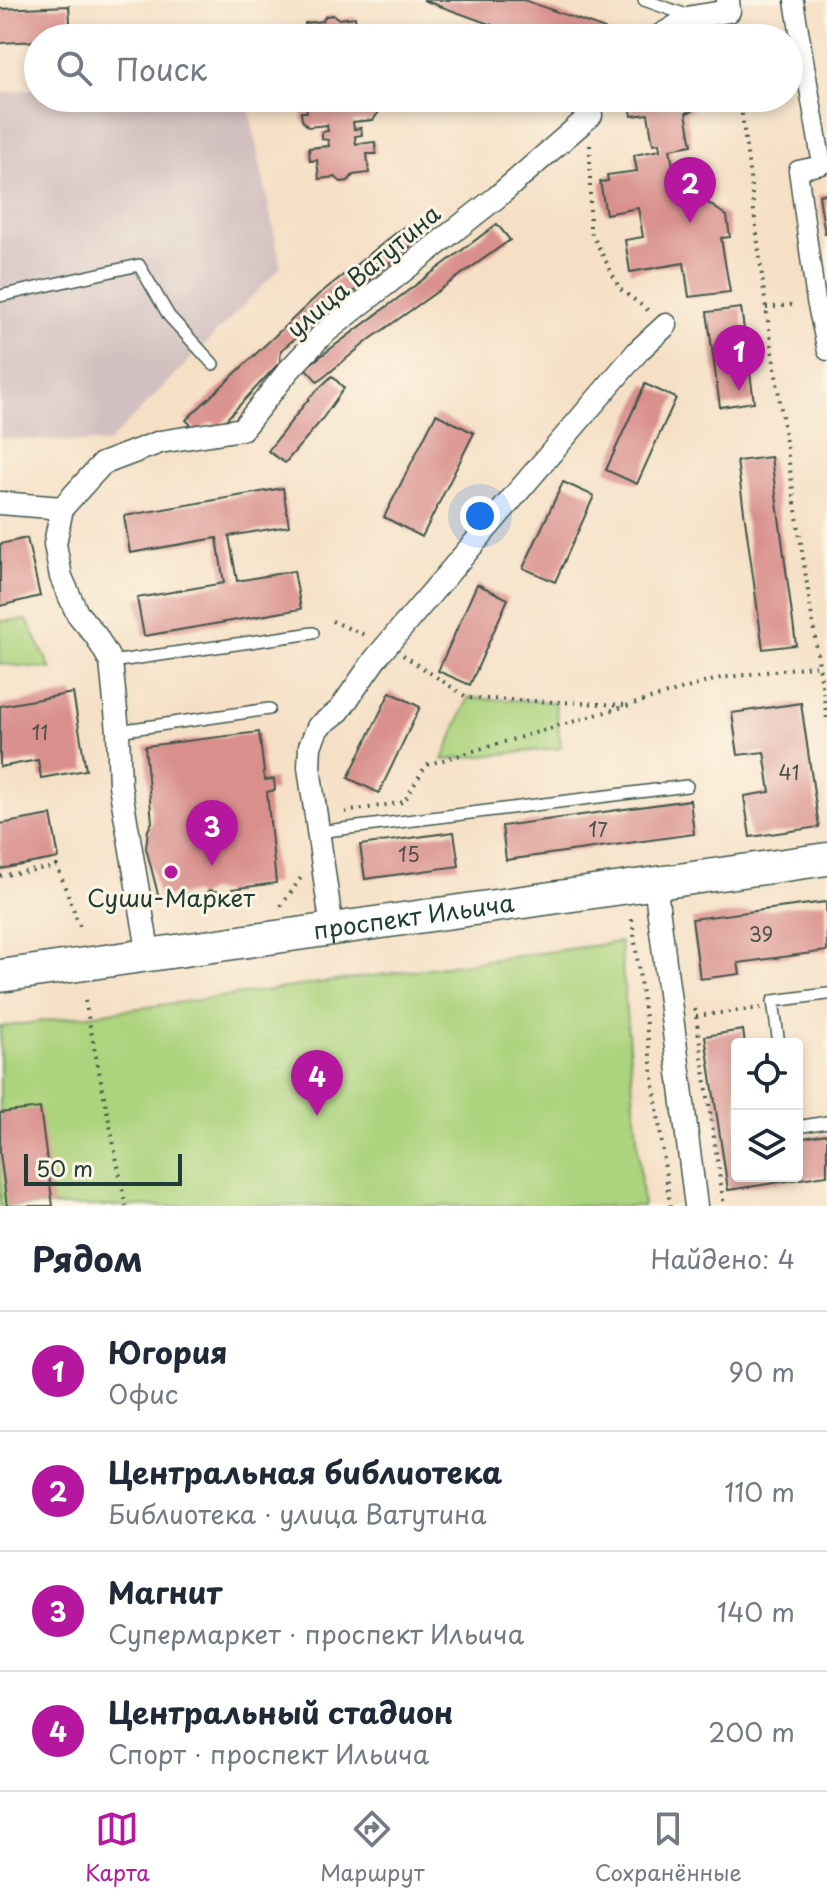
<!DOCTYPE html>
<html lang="ru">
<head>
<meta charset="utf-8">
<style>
  body { margin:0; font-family:"Playpen Sans",sans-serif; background:#f6f6f7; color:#1f2937 }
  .controls { position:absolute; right:24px; bottom:24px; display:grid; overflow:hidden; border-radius:8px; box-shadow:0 4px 12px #0003 }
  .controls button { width:72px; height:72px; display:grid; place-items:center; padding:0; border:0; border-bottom:2px solid #e0e1e3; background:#fff; color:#1f2937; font:40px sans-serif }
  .scale { position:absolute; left:24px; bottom:20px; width:158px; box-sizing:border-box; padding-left:8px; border:4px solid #1f3d34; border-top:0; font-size:22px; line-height:28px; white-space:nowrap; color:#1f3d34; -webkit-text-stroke:6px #fcf5e5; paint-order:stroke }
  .you { position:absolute; left:480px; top:516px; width:28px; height:28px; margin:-20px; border:6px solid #fff; border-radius:50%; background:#1a73e8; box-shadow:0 0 0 12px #1a73e833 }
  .badge { display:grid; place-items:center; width:52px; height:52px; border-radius:50%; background:#b5179e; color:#fff; font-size:26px; font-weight:700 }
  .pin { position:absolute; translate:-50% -66px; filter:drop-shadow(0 2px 4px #0008) }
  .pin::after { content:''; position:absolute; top:42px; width:28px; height:24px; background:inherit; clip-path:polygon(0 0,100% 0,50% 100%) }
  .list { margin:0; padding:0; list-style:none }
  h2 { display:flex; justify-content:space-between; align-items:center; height:104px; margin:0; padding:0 32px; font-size:34px }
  h2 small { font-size:26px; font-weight:400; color:#747a83 }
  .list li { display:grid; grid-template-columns:52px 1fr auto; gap:24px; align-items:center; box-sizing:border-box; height:120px; padding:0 32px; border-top:2px solid #e0e1e3 }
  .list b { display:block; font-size:30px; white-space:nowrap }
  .list p { margin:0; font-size:26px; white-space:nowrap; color:#747a83 }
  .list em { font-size:26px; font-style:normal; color:#747a83 }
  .icon { flex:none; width:44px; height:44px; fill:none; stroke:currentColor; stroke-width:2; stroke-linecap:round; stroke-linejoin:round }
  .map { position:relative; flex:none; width:827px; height:1206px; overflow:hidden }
  .search { position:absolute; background:#fff; box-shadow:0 4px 12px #0003; left:24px; right:24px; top:24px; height:88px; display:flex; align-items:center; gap:20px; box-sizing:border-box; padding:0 28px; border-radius:44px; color:#747a83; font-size:30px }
  .sheet { height:584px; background:#fff }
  nav { display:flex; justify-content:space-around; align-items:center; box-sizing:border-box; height:112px; border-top:2px solid #e0e1e3; background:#fff; font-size:22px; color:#747a83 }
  nav a { display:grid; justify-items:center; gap:4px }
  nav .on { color:#b5179e }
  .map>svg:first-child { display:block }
  .industrial { fill:#d2bfbf }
  .green { fill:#acd37d; stroke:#668858; stroke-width:2 }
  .building { fill:#d9908d }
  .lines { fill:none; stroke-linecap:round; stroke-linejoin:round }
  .service-casing { stroke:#3f554a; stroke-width:14 }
  .pedestrian-casing { stroke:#3f554a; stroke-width:21 }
  .minor-casing { stroke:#3f554a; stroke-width:25 }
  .secondary-casing { stroke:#3f554a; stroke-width:35 }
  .path { stroke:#3f554a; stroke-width:4; stroke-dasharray:2 6; stroke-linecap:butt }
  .service { stroke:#fff; stroke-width:11 }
  .pedestrian { stroke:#fff; stroke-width:18 }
  .minor { stroke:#fff; stroke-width:22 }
  .secondary { stroke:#fff; stroke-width:32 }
  .poi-dot { fill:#b5179e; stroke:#fcf5e5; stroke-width:3 }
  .labels { text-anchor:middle; stroke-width:6; stroke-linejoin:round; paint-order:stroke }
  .number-label { font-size:20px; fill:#4e524a }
  .street-label { font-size:24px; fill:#1f3d34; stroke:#fcf5e5 }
  .poi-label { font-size:24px; fill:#1f3d34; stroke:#fcf5e5 }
</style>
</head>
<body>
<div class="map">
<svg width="827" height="1206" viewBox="0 0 827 1206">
  <rect width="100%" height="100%" fill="#fcf5e5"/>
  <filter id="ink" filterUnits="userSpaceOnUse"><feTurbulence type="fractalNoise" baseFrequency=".0125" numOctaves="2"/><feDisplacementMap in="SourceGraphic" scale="16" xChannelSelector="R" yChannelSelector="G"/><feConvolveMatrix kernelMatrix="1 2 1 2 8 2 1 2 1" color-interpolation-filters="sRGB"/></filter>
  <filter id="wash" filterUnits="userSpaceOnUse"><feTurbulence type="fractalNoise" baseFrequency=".006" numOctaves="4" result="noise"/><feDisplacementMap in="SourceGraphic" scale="32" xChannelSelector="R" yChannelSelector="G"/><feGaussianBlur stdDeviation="1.8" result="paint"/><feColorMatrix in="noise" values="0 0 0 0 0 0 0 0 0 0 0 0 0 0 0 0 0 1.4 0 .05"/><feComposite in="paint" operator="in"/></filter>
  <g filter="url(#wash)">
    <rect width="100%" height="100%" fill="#f5e0c6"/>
    <path class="industrial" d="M32,89L38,90V98H247L281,267L108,443L0,438V93Z"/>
    <g class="green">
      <path d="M27,620L51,669L0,664V621Z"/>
      <path d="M468,698L555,702L561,748L443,760Z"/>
      <path d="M620,942L643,1206H0V1027Z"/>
    </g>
    <g id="blocks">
      <g class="building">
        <path d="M423,0H524L605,29L602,38H528Z"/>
        <path d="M69,6L71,38H38V41L0,43V9Z"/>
        <path d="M333,15L339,19L355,17L358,38H307L305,23L322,21L326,16Z"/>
        <path d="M305,98H371L372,106L379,105V112L373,120L353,122L354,129L361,128L362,135L355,136L356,144L375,142L376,154H367L369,173L353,175L348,181L341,182L335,177L319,179L317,160L310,161L309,148L329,146L328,140L322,139V132L328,131L327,125L308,127L302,120L301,112H307Z"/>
        <path d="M629,98H691L693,111L686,113L692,145L670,149L677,189L685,187L727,216L730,237L721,238L730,292L689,297L684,263L630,272L625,240L643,237L638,208L606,214L600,182L608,181L607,175L637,171L634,155L660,150L659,143L653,144L648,114L632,116Z"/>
        <path d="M827,193V234H825L819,195Z"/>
        <path d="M497,224L510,240L369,340L318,382L305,368Z"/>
        <path d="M405,226L417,241L281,350L280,362L220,426L212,422L197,431L186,420L318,295Z"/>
        <path d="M741,308L754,402L720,407L707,312Z"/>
        <path d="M332,376L344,388L320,422L285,463L268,451L311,396Z"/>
        <path d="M645,384L676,398L637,484L606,470Z"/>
        <path d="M436,414L474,433L422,537L384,517Z"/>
        <path d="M771,457L796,645L763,649L737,461Z"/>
        <path d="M563,482L594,496L555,582L523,568Z"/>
        <path d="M283,488L289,526L229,536L237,581L294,571L301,609L144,636L137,598L224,583L217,538L130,553L124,516Z"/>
        <path d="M27,538L40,596L0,606V544Z"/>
        <path d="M477,584L508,599L470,685L438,671Z"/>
        <path d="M390,692L420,707L379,793L348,778Z"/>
        <path d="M73,693L86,770L41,778L38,760L0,767V706Z"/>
        <path d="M801,703L819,827L750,837L744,796L770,792L764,752L738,755L732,713Z"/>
        <path d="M259,732L265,780L274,779L275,790L267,792L276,883L232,889L228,894L210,890L198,898L193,893L159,898L146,848L148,830L152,822L145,746Z"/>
        <path d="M690,800L694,834L506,860L502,826Z"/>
        <path d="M51,815L59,858L0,869V824Z"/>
        <path d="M454,832L459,866L365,879L360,845Z"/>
        <path d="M826,902L827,951L738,963L740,974L700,979L692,919Z"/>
        <path d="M743,1030L745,1044H737V1176H797V1139L827,1134V1175L728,1190L705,1036Z"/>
        <path d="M40,1108L53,1206H7L0,1153V1113Z"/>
      </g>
    </g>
  </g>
  <g filter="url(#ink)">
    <use href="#blocks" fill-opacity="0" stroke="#3f554a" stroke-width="2"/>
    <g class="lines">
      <defs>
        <g id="service">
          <path d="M644,0L692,17"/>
          <path d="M0,296L139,265L169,316L213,364"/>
          <path d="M111,662L313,633"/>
          <path d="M118,731L269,709"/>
          <path d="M318,832L687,786"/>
          <path d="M779,1044L773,1001L827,994"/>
          <path d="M797,1127L827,1122"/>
        </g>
        <path id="pedestrian" d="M794,1L822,165L798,170L816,301L827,351"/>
        <g id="minor">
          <path d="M656,38L692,17L729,11L728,0"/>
          <path d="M0,503L62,508"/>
          <path d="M655,883L696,1206"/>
          <path d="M332,929L309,767L310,746L318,727L339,711L376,658L639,350L666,325"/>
          <path d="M149,956L120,785L118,731L111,662L96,636L77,613L61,577L55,544L62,508L102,464L160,442L242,429L289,370L323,334L497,197L591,115L588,98"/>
        </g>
        <g id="secondary">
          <path id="s1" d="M0,976L827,859"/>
        </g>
      </defs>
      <use href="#service" class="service-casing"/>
      <use href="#pedestrian" class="pedestrian-casing"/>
      <use href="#minor" class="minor-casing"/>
      <use href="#secondary" class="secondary-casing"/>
      <g class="path">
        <path d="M740,98L766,308L827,719"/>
        <path d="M590,145V230L620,289L649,311"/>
        <path d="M766,308L797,304"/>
        <path d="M332,621L367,636"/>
        <path d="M403,655L468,698L625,705"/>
        <path d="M345,812L404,802L426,765L721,678L819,665"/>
        <path d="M0,876L57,866L80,927"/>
        <path d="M281,906L303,875"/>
        <path d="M632,919L670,1206"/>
        <path d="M85,1001L126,1206"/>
        <path d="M695,1009L724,1206"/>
        <path d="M696,1016L761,1008"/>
      </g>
      <use href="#service" class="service"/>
      <use href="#pedestrian" class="pedestrian"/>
      <use href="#minor" class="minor"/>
      <use href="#secondary" class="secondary"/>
    </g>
  </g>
  <circle class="poi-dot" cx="171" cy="872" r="8"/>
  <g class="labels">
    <g class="number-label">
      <text x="40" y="740">11</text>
      <text x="789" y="780">41</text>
      <text x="598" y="837">17</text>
      <text x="409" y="862">15</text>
      <text x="761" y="942">39</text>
    </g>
    <g class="street-label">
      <text transform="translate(364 272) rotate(-40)" y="8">улица Ватутина</text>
      <text dy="8" stroke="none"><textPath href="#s1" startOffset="418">проспект Ильича</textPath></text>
    </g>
    <g class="poi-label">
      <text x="171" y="907">Суши-Маркет</text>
    </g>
  </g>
</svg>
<div class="controls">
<button><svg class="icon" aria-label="locate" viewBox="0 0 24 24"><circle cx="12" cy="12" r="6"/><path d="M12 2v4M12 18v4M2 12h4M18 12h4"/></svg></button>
<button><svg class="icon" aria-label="layers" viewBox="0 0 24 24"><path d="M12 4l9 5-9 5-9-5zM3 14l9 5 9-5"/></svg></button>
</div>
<div class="scale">50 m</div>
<div class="you"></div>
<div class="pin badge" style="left:739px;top:391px">1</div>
<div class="pin badge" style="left:690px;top:223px">2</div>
<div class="pin badge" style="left:212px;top:866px">3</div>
<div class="pin badge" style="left:317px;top:1116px">4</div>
<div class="search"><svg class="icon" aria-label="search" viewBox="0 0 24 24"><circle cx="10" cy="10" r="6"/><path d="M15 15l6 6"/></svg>Поиск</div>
</div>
<section class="sheet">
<h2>Рядом<small>Найдено: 4</small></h2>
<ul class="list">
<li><span class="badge">1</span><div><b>Югория</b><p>Офис</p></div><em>90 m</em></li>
<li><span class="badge">2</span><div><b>Центральная библиотека</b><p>Библиотека · улица Ватутина</p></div><em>110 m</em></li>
<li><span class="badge">3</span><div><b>Магнит</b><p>Супермаркет · проспект Ильича</p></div><em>140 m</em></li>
<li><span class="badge">4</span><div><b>Центральный стадион</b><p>Спорт · проспект Ильича</p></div><em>200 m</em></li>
</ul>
</section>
<nav>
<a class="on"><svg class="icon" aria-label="map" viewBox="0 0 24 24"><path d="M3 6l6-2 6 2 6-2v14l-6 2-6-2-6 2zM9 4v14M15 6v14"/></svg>Карта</a>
<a><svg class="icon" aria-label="directions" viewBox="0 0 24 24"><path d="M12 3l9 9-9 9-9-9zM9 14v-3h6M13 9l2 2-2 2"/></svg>Маршрут</a>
<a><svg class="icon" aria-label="saved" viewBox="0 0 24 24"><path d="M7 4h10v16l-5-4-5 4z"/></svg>Сохранённые</a>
</nav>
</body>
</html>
